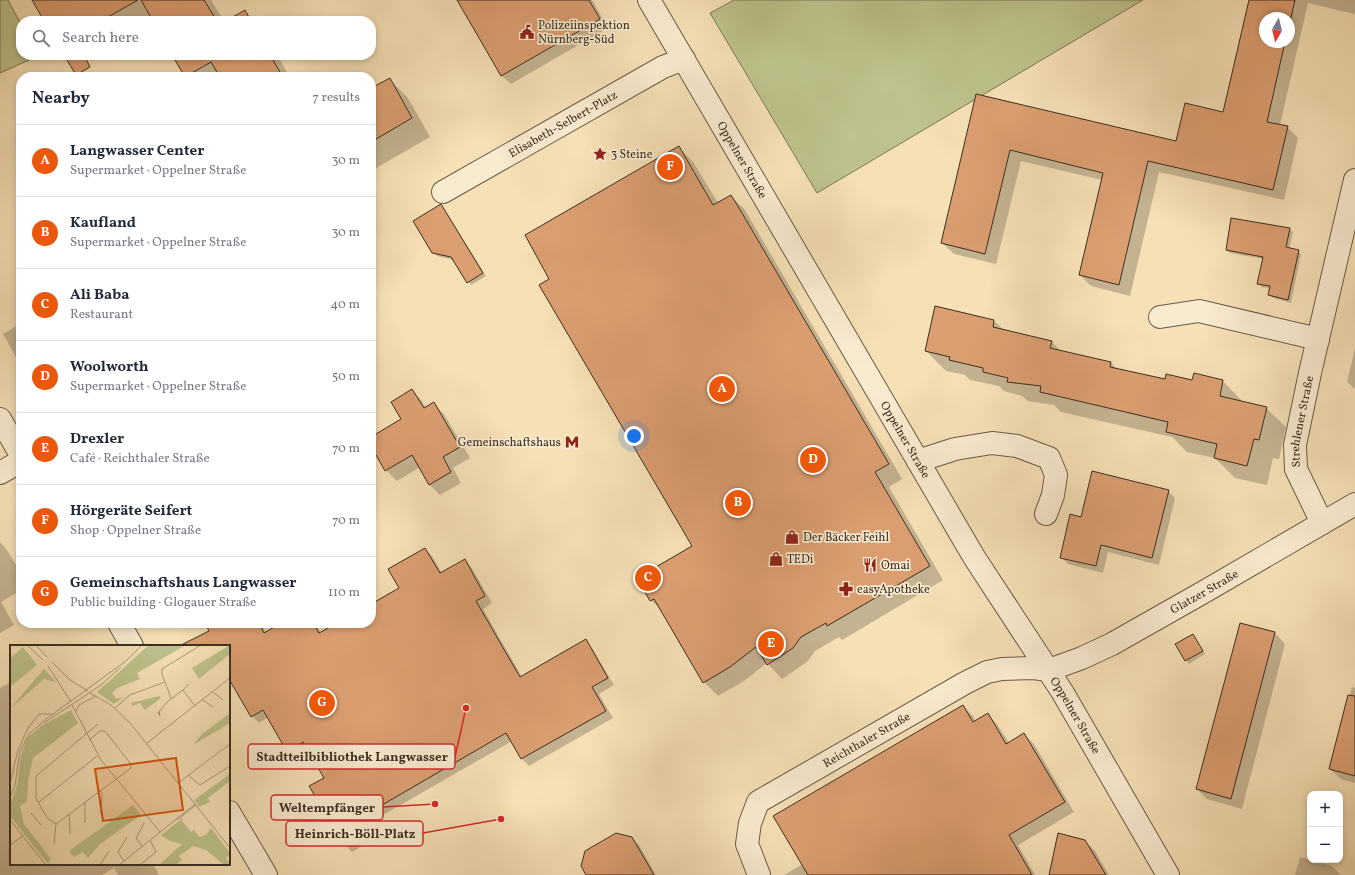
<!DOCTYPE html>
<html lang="en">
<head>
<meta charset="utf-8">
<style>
  body { margin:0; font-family:Vollkorn,serif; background:#f6f6f7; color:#1f2937 }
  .controls { position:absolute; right:12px; bottom:12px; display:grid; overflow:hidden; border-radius:8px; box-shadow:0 2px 6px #0003 }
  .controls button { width:36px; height:36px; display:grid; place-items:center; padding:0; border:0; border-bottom:1px solid #e0e1e3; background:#fff; color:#1f2937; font:20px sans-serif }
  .compass { position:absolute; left:1259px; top:12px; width:36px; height:36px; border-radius:50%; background:#fff; box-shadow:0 2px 6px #0003; rotate:188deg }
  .you { position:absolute; left:634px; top:436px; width:14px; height:14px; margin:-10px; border:3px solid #fff; border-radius:50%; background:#1a73e8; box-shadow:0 0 0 6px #1a73e833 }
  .badge { display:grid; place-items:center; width:26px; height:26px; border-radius:50%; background:#ea580c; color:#fff; font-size:13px; font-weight:700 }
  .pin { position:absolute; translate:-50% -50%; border:2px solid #fff; box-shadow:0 1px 4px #0006 }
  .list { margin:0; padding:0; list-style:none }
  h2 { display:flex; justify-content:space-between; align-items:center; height:52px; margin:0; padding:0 16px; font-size:17px }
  h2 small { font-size:13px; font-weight:400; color:#747a83 }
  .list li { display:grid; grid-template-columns:26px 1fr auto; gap:12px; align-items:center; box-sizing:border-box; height:72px; padding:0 16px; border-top:1px solid #e0e1e3 }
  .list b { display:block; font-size:15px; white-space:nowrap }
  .list p { margin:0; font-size:13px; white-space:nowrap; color:#747a83 }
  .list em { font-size:13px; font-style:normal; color:#747a83 }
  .icon { flex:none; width:22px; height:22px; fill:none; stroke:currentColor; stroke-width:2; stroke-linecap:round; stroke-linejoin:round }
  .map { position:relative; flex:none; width:1355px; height:875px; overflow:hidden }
  .search { position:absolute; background:#fff; box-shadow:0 2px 6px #0003; left:16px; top:16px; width:360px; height:44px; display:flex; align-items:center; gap:10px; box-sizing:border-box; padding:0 14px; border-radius:16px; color:#747a83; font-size:15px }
  .panel { position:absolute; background:#fff; box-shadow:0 2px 6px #0003; left:16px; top:72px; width:360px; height:556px; border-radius:16px }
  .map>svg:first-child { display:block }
  .green { fill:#bec28c; stroke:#7d7856 }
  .shadow { fill:#0003; fill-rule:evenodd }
  .building { fill:#db9e71; stroke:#3c2f21 }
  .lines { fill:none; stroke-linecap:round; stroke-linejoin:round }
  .minor-casing { stroke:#6a5b46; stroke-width:24 }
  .minor { stroke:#f9ebd0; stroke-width:22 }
  .labels { text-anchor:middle; stroke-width:3.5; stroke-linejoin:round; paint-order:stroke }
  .poi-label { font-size:12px; fill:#3c2f21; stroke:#f9ebd0; text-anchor:start }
  .street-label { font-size:12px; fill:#3c2f21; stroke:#f9ebd0 }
  .inset-road { fill:none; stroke:#ac997a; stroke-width:1 }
  .view { fill:#d7550e; fill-opacity:0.15; stroke:#d7550e; stroke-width:2 }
  .inset-edge { fill:none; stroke:#3c2f21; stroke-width:2 }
  .leader { fill:none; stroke:#d62828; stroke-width:1.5 }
  .callout-dot { fill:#d62828; stroke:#f9ebd0; stroke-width:1.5 }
  .callout { fill:#f9ebd0; stroke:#d62828; stroke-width:1.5 }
  .callout-label { font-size:13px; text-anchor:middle; font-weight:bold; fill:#3c2f21 }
</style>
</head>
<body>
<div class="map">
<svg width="1355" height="875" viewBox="0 0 1355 875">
  <rect width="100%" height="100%" fill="#f6e0b6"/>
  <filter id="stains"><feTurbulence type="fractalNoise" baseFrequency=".005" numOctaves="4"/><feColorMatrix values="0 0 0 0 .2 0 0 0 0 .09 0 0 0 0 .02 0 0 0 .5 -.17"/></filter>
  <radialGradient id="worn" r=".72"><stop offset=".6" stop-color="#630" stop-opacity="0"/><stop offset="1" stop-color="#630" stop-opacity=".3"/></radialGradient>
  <g class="green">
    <path d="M0,0H8L21,24V55L38,56L0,73Z"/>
    <path d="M734,0H1143L817,193L710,13Z"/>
  </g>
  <g class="shadow">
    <path d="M42,0H211L224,21H45Z"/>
    <path d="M458,0H592L608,28L511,84L502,76Z"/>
    <path d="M1250,0H1355V14L1308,3L1280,125L1287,127L1298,138L1284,200L1159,172L1130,296L1091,286L1080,275L1102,180L1021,161L996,264L954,254L942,243L977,95L1177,142L1224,113ZM1265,18H1289V42H1265Z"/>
    <path d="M244,11L254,21H228Z"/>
    <path d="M70,55H93L78,64Z"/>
    <path d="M174,55H277L290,77H186Z"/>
    <path d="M389,79L408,98L430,137L371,171V89Z"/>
    <path d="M679,148L693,162L718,203L731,196L745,210L902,479L889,487L943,580L842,640L839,637L815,651L807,662L782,679L767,663L744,681L718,696L704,682L663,612L651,600L693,547L551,279Z"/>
    <path d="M444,209L486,276L471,285L454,260L437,256L433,252Z"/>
    <path d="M371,222L375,229L371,231Z"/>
    <path d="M1290,229L1293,232L1289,249L1298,251L1301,254L1291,303L1273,298L1269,295L1271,289L1262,287L1258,283L1264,259L1230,253L1227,250Z"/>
    <path d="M994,321L1004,330L1051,341L1061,351L1111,363L1118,370L1165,380L1193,382L1223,381L1242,401V402L1266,408L1286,427L1279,459L1273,458L1267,485L1235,478L1215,458L1187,452L1172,437L1061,412L1054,405L1028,401L1022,396L1004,391L999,386L970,380L965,375L946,371L926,351Z"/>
    <path d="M18,325L21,328V366L3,334Z"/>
    <path d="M1355,348V389L1347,382Z"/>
    <path d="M412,390L422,401L426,408L433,404L444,414L470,458L453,468L461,483L440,495L430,485L420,467L397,481L386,470L371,445V438L402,420Z"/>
    <path d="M1168,491L1175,498L1159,565L1108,552L1103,573L1068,564L1061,557L1082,518Z"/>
    <path d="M0,542L7,550L21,573V590L1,602L14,625L0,633Z"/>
    <path d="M425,549L432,556L442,573L464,560L471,567L492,603L483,609L522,677L585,641L592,648L614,685L599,694L613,718L529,766L522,759L512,741L376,819L384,833L352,852L345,845L311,786L325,778L309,750L295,759L288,752L268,717L259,723L252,716L229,677V646H211L228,623H261L266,633L283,623H315L321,633L339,623H371V605L400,588Z"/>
    <path d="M1241,624L1275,633L1285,644L1242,809L1207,799L1197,789Z"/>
    <path d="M1196,639L1205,654L1189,664L1186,660Z"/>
    <path d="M11,682V786L8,787L11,793V864H153L159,875H118L114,868L102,875H0V688Z"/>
    <path d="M1352,687L1355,688V783L1341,779L1330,769Z"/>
    <path d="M963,706L973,716L976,722L988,715L997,724L1009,743L1024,734L1034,744L1074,812L1018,845L1035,875H784L803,864Z"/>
    <path d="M631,838L639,845L656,875H587Z"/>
    <path d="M1085,841L1095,851L1109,875H1050Z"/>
    <path d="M1300,857L1332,866L1341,875H1295Z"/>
  </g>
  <g class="building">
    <path d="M32,0H138L101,21H44Z"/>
    <path d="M141,0H204L217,21H153Z"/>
    <path d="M457,0H589L600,19L501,76Z"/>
    <path d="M1249,0H1295L1289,26V18H1265V42H1285L1267,122L1288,126L1273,190L1148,161L1119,285L1079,275L1103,173L1010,150L985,254L941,243L976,94L1176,141L1185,103L1223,112Z"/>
    <path d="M245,10L251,21H226Z"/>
    <path d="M64,55H84L90,67L76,75Z"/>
    <path d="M172,55H270L283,77H220L211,62L185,77Z"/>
    <path d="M390,78L412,118L371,142V88Z"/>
    <path d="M679,146L713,205L731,195L742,213L889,464L875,472L930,566L827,626L826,623L801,637L793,648L767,665L756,647L730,667L703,683L654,599L650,601L637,578L692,546L539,285L549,279L525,235Z"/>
    <path d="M441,204L483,273L467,283L451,257L432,253L413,221Z"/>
    <path d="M1231,218L1290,228L1286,247L1299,250L1288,300L1268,295L1270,286L1257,284L1263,257L1226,250Z"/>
    <path d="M935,306L994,320L993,327L1052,341L1050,348L1111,362L1110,367L1165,379L1166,374L1192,380L1194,373L1223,380L1220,396L1267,407L1259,440L1254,439L1247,466L1214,458L1217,444L1166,432L1168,422L1040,392L1041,386L1007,382L1008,378L983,372V368L949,360L950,357L925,351Z"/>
    <path d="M412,389L424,408L434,402L460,447L443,457L451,472L429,485L412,455L385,471L371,446V437L401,419L391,402Z"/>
    <path d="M1092,471L1169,490L1152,558L1101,545L1096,566L1060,558L1070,514L1081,517Z"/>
    <path d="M425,548L440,573L465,559L485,596L476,601L520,677L586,639L608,678L592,687L606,711L521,759L506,733L370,812L378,826L344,845L309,786L324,778L303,742L287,752L263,710L251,717L229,679V646H179L209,631L205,623H259L264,633L281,623H313L319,633L337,623H371V604L399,588L388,569Z"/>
    <path d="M1240,623L1275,632L1231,799L1196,789Z"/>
    <path d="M1193,634L1203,651L1185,661L1175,644Z"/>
    <path d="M1348,695L1355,696V776L1329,769Z"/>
    <path d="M963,705L973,722L988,713L1006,744L1024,733L1065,802L1009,835L1032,875H808L773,816Z"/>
    <path d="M616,833L632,837L654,875H586L581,866L585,851Z"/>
    <path d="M1058,833L1085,840L1106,875H1049Z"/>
  </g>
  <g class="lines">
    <defs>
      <g id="minor">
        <path id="s1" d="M649,0L974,557L1063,693L1168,875"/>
        <path id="s2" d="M443,192L663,67L684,59"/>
        <path d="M1160,317L1199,311L1318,339"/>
        <path d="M0,419L21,455"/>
        <path d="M918,461L955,449L992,443L1017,446L1049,458L1056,475L1053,495L1046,514"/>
        <path d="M0,473L21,461"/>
        <path id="s3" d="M1322,523L1296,469L1295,445L1310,373L1355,180"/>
        <path d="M119,623L132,646"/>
        <path d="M229,812L266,875"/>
        <path id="s4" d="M759,875L747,844L750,823L758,802L965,683L987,672L1002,669L1033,668L1049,670L1082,658L1112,644L1202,593L1355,504"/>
      </g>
    </defs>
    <use href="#minor" class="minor-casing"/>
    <use href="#minor" class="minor"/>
  </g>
  <defs>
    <symbol id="civic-bare" viewBox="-9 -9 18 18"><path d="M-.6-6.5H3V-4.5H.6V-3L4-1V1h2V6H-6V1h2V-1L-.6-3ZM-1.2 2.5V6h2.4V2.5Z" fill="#8f2418" stroke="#f9ebd0" stroke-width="2.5" paint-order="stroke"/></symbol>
    <symbol id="sight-bare" viewBox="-9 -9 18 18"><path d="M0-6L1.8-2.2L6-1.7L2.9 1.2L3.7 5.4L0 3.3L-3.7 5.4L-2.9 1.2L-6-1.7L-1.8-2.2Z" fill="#8f2418" stroke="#f9ebd0" stroke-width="2.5" paint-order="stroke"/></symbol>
    <symbol id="metro-bare" viewBox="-9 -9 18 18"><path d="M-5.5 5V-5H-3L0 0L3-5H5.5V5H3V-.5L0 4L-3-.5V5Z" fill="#8f2418" stroke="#f9ebd0" stroke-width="2.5" paint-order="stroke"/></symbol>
    <symbol id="shop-bare" viewBox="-9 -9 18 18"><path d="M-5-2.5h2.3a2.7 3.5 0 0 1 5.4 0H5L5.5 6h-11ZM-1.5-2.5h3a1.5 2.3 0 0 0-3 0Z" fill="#8f2418" stroke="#f9ebd0" stroke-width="2.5" paint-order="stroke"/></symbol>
    <symbol id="restaurant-bare" viewBox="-9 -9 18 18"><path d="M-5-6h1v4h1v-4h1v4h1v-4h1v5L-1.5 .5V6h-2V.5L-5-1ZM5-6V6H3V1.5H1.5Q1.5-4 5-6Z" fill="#8f2418" stroke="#f9ebd0" stroke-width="2.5" paint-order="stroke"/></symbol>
    <symbol id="pharmacy-bare" viewBox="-9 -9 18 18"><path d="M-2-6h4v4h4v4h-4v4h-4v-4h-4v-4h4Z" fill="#8f2418" stroke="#f9ebd0" stroke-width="2.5" paint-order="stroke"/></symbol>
  </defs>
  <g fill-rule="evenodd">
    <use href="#civic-bare" x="517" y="22" width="20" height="20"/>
    <use href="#sight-bare" x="590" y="144" width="20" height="20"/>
    <use href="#metro-bare" x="562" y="432" width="20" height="20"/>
    <use href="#shop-bare" x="782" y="527" width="20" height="20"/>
    <use href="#shop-bare" x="766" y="549" width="20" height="20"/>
    <use href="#restaurant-bare" x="860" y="555" width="20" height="20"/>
    <use href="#pharmacy-bare" x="836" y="579" width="20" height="20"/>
  </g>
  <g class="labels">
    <g class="poi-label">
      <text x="538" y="29">Polizeiinspektion<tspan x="538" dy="14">Nürnberg-Süd</tspan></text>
      <text x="611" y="158">3 Steine</text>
      <text x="561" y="446" text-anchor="end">Gemeinschaftshaus</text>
      <text x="803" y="541">Der Bäcker Feihl</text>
      <text x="787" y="563">TEDi</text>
      <text x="881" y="569">Omai</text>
      <text x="857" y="593">easyApotheke</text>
    </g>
    <g class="street-label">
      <text dy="4" stroke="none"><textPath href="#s2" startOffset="138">Elisabeth-Selbert-Platz</textPath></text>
      <text dy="4" stroke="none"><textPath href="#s1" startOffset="185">Oppelner Straße</textPath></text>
      <text dy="4" stroke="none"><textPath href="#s3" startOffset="108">Strehlener Straße</textPath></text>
      <text dy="4" stroke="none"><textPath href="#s1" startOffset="509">Oppelner Straße</textPath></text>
      <text dy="4" stroke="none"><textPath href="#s4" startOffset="577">Glatzer Straße</textPath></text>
      <text dy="4" stroke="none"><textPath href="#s1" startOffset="833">Oppelner Straße</textPath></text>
      <text dy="4" stroke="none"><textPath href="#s4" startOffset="202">Reichthaler Straße</textPath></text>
    </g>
  </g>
  <g transform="translate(10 645)">
    <rect width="220" height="220" fill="#f6e0b6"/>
    <path d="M139,0H176L127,28L130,34L107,43L102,48L106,54L113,52L104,59L87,47ZM220,0V9L189,34L182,23ZM13,2L27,20L0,42V13ZM34,24L46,37L34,34L0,64ZM149,51L151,53L135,65L130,58L123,61L121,58ZM61,65L68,78L23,113L18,137L17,156L10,161L14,179L41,214L38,219L0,171V160L7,141L11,110L17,93L31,81ZM220,68V78L183,100L192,89ZM220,129V136L198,153L200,157L189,162L184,155ZM123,160L131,170L90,199L78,213L73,207L64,212L59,206ZM173,173L172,176L181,187L184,185L189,192L196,190L201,183L220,208V213L218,211L216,213L220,219L214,220L196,205L183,201L169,211L172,215L165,220H149L172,199L160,196L151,190Z" fill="#bec28c"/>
    <path class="inset-road" d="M17,0L33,15M26,0L37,12M42,17L60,35L78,46M115,17L132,0M38,21L61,57M179,39L173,45L185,61M203,47L213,55M80,48L101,60L120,78L220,203M161,53L152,29V24L191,0M193,55L203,62M62,60L91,115L150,187M105,63L120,50L155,37M66,66L69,60L86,51M149,66L150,71L148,68L157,57L173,45M34,78L91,40L111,22M137,98L220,33M178,130L190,140L220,121M168,138L220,99M0,139L8,105L18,83L29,69H42M90,145L92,149L91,168M0,153L5,140L10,106L19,89L36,74L116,16M29,157L87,111M75,157V178M21,168L31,180M59,169L60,189M0,175L36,220M167,175L186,160M46,179L121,123L120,118L95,86H90L79,95M46,179L37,173L26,153V131L88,79M44,199L46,179M0,200L13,191M132,201L126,193L134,178M114,216L108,207L117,192M90,220L99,206M109,220L185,159M130,220L146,207L140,195"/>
    <path class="view" d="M166,113L173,165L93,176L85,124Z"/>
    <rect width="220" height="220" class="inset-edge"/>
  </g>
  <path class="leader" d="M466 708L455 757M435 804L383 807M501 819L423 833"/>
  <g class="callout-dot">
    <circle cx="466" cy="708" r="4"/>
    <circle cx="435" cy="804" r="4"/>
    <circle cx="501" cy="819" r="4"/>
  </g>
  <g class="callout">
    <rect x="248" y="744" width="207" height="25" rx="4"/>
    <rect x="271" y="795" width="112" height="25" rx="4"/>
    <rect x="286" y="821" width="137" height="25" rx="4"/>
  </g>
  <g class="callout-label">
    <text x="352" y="761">Stadtteilbibliothek Langwasser</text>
    <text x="327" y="812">Weltempfänger</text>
    <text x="355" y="838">Heinrich-Böll-Platz</text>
  </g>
  <rect width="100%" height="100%" filter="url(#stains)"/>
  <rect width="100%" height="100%" fill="url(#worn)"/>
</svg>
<div class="controls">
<button>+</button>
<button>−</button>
</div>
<svg class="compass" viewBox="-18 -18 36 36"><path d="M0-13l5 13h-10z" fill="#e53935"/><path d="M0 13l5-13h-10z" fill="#747a83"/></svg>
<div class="you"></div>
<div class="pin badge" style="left:722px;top:389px">A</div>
<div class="pin badge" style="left:738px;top:503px">B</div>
<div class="pin badge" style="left:648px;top:578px">C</div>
<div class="pin badge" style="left:813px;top:460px">D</div>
<div class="pin badge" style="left:771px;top:644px">E</div>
<div class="pin badge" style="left:670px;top:167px">F</div>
<div class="pin badge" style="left:322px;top:703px">G</div>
<div class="search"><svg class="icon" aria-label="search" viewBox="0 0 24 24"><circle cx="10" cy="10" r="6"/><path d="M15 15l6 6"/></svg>Search here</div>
<section class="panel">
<h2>Nearby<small>7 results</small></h2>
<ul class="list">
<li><span class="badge">A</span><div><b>Langwasser Center</b><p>Supermarket · Oppelner Straße</p></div><em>30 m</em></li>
<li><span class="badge">B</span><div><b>Kaufland</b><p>Supermarket · Oppelner Straße</p></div><em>30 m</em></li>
<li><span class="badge">C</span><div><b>Ali Baba</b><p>Restaurant</p></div><em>40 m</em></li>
<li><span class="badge">D</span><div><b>Woolworth</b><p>Supermarket · Oppelner Straße</p></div><em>50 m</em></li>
<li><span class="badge">E</span><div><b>Drexler</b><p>Café · Reichthaler Straße</p></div><em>70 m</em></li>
<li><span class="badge">F</span><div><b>Hörgeräte Seifert</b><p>Shop · Oppelner Straße</p></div><em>70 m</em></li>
<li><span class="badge">G</span><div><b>Gemeinschaftshaus Langwasser</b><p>Public building · Glogauer Straße</p></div><em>110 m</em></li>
</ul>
</section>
</div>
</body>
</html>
